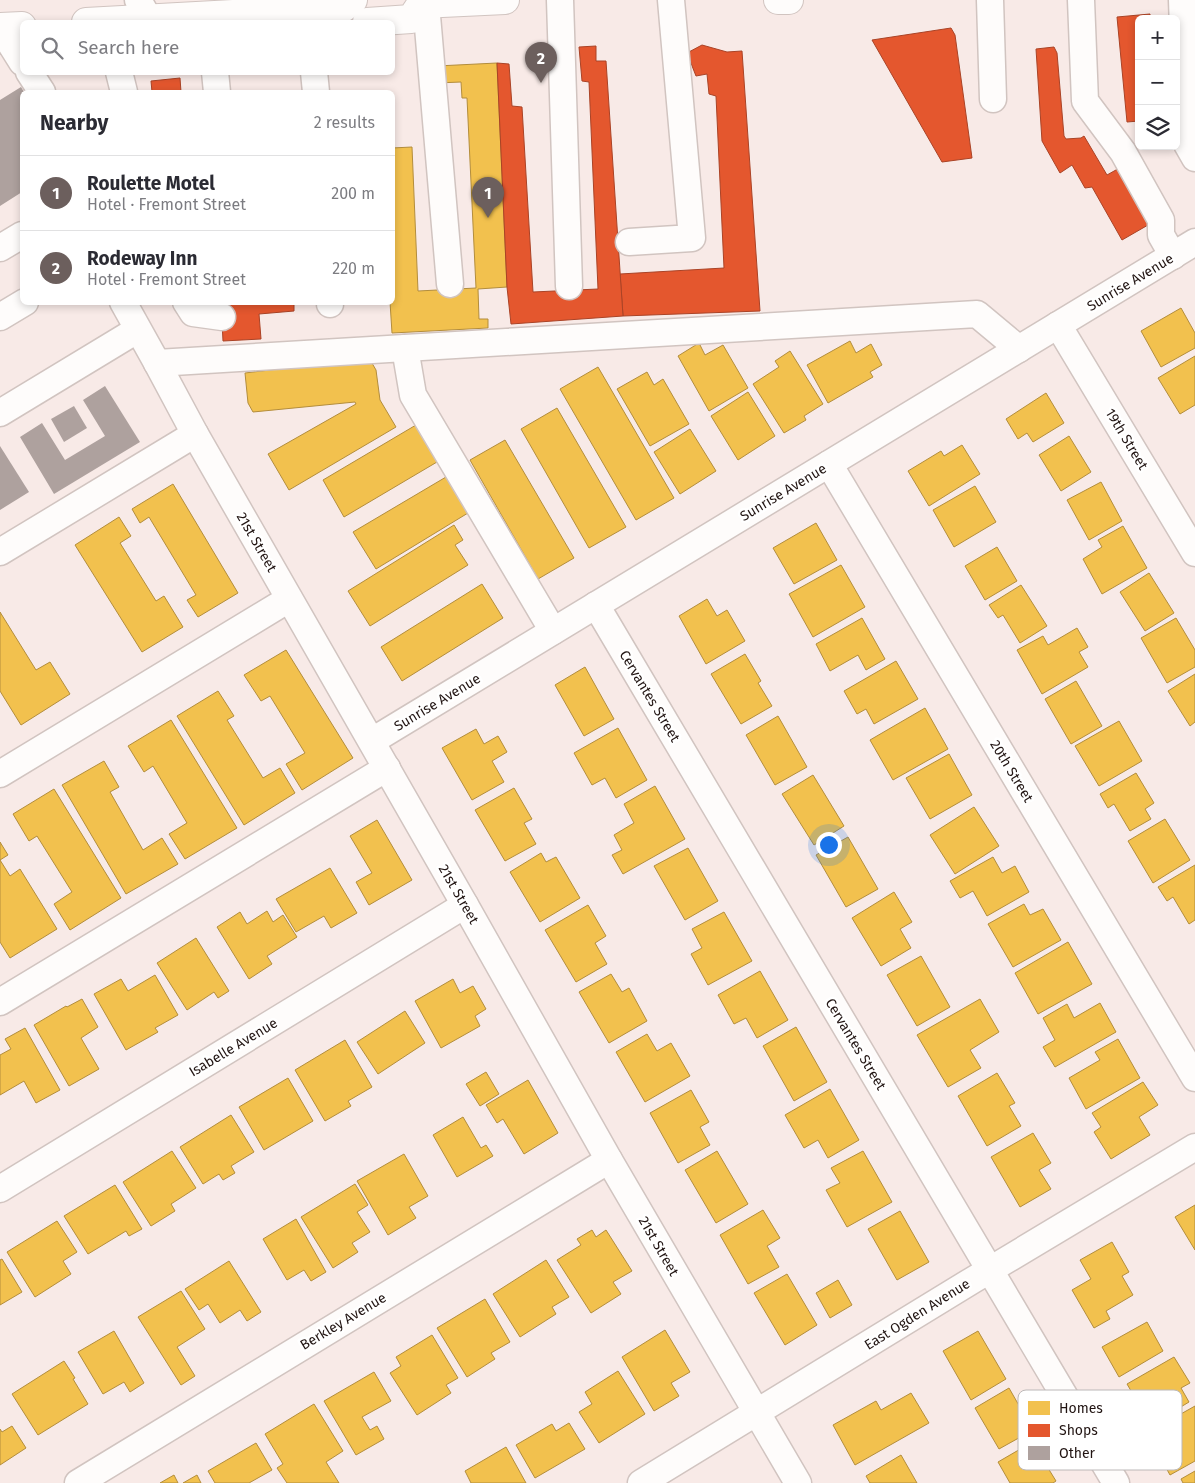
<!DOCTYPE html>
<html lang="en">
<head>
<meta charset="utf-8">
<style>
  body { margin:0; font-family:"Fira Sans",sans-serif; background:#f2f2f3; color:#2b2b33 }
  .controls { position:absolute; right:15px; top:15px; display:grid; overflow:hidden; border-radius:8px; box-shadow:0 2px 8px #0003 }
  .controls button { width:45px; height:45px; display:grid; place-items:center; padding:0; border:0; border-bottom:1px solid #e1e1e2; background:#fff; color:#2b2b33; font:25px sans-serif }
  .you { position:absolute; left:828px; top:844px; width:18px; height:18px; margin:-12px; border:4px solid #fff; border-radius:50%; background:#1a73e8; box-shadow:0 0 0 8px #1a73e833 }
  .badge { display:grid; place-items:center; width:32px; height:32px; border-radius:50%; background:#6c5f5d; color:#fff; font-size:16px; font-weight:700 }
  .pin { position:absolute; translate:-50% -41px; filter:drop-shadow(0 1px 2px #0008) }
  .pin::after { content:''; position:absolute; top:26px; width:18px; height:15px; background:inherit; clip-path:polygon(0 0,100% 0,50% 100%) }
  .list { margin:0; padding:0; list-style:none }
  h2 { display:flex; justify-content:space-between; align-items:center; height:65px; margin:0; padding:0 20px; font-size:21px }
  h2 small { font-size:16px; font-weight:400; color:#7c7c81 }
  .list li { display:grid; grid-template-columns:32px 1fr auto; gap:15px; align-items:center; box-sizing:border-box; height:75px; padding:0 20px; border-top:1px solid #e1e1e2 }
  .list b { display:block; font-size:19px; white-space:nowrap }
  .list p { margin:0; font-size:16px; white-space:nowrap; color:#7c7c81 }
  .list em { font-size:16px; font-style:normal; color:#7c7c81 }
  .icon { flex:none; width:28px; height:28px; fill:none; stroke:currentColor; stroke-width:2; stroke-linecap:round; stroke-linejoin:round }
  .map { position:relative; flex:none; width:1195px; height:1483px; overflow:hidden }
  .search { position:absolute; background:#fff; box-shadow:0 2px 8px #0003; left:20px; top:20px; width:375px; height:55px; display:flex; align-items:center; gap:12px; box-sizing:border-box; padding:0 18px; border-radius:8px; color:#7c7c81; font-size:19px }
  .panel { position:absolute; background:#fff; box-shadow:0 2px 8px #0003; left:20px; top:90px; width:375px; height:215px; border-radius:8px }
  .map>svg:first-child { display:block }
  .homes { fill:#f2c14e; stroke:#b38d3c }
  .shops { fill:#e4572e; stroke:#aa4326 }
  .building { fill:#aea19e }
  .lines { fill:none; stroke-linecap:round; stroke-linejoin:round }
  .minor-casing { stroke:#d1c4c0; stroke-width:29 }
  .major-casing { stroke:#d1c4c0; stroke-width:30 }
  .minor { stroke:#fefcfb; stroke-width:26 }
  .major { stroke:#fefcfb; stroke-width:28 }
  .labels { text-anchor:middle; stroke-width:5; stroke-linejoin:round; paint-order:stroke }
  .street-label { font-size:14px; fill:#211412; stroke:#fff }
  .key { fill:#fff; stroke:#bcb8b8; stroke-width:1 }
  .key-label { font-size:14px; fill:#211412 }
</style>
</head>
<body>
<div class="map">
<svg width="1195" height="1483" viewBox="0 0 1195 1483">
  <rect width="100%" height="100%" fill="#f8eae7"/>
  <g class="homes">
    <path d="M497,63L507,287L478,289L479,319H488V328L392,333L390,302H392V148L412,147L418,291L476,288L467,98H462L461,82L437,83V66Z"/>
    <path d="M1181,308L1195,333V348L1161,367L1141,331Z"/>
    <path d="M850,341L856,353L871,344L882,365L870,372L873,377L828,403L807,365Z"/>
    <path d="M699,343L705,355L723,345L748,388L709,411L678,356Z"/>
    <path d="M790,351L823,404L804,416L806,420L784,433L753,384L779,367L775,361Z"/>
    <path d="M1195,356V405L1180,414L1158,378Z"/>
    <path d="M369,358L376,370L380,400L396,427L289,490L268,454L356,404L355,402L253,412L248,403L245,373Z"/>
    <path d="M598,367L674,498L636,520L560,389Z"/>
    <path d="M647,372L654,385L663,379L689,424L650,446L617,389Z"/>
    <path d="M748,392L775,436L738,460L711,416Z"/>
    <path d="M1046,393L1064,423L1033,442L1027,433L1018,439L1006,419Z"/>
    <path d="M557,408L626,527L589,548L521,429Z"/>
    <path d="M416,425L437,462L344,517L323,480Z"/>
    <path d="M690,429L716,471L680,494L654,452Z"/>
    <path d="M1069,436L1091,472L1061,491L1039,455Z"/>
    <path d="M505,440L574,558L538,579L470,460Z"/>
    <path d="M962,445L980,474L929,506L908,471L941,451L944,456Z"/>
    <path d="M446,477L468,513L376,569L353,532Z"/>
    <path d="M1101,482L1122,521L1089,540L1067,500Z"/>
    <path d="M173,484L238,593L198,617L187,600L196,595L149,517L140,523L132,509Z"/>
    <path d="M975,486L996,522L954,547L933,510Z"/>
    <path d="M119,517L131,536L120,543L156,601L164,596L183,627L142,652L75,545Z"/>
    <path d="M816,523L837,560L794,584L773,548Z"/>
    <path d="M454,525L463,540L455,545L468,565L370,626L348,591Z"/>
    <path d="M1123,526L1147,568L1102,594L1083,559L1102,547L1098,540Z"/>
    <path d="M997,547L1017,581L985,600L965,566Z"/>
    <path d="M841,565L865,607L813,637L789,594Z"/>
    <path d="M1149,573L1174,613L1145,631L1120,592Z"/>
    <path d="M482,584L503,618L402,681L381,647Z"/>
    <path d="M1021,585L1047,626L1020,643L1003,615L998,618L989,605Z"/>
    <path d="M707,599L717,616L727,610L745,641L706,664L679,616Z"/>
    <path d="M0,612L36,670L50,662L70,694L21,725L0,691Z"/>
    <path d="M862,618L885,659L866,670L858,655L830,671L816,644Z"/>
    <path d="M1176,618L1195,650V667L1167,683L1141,638Z"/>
    <path d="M1077,628L1088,647L1079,652L1088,667L1042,694L1017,650L1043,636L1048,645Z"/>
    <path d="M286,650L353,758L302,790L286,764L305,753L270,696L261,701L244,675Z"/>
    <path d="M745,654L761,681L758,683L772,706L741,724L711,674Z"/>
    <path d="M896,661L918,699L874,724L866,709L857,714L844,691Z"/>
    <path d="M585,667L614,719L584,736L555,685Z"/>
    <path d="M1195,674V722L1190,726L1168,691Z"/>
    <path d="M1076,681L1102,726L1071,744L1045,699Z"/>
    <path d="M218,691L234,716L227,720L263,778L280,768L295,793L244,825L177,716Z"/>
    <path d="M925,708L948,749L893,780L870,740Z"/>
    <path d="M778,716L807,767L775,785L746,735Z"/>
    <path d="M171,720L237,828L185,859L169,834L187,823L153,766L144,772L128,746Z"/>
    <path d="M1119,721L1142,761L1099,786L1075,746Z"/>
    <path d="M618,728L647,780L616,798L605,778L592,785L574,753Z"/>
    <path d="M476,729L484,744L498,736L507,752L492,761L504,782L472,800L442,748Z"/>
    <path d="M949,754L972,795L930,819L906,778Z"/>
    <path d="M104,761L119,787L110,792L143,850L162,838L178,864L126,894L62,785Z"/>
    <path d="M1136,773L1154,803L1145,809L1151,819L1130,831L1114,804L1108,808L1100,794Z"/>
    <path d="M813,775L844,826L814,845L782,794Z"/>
    <path d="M655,786L685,839L623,874L612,855L622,850L614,835L634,823L624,804Z"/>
    <path d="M514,788L532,819L524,823L536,844L505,861L475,810Z"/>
    <path d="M54,789L121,898L70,930L54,904L72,892L37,836L29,841L13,814Z"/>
    <path d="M974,807L999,846L955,874L930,835Z"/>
    <path d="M1165,819L1190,860L1153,883L1128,841Z"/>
    <path d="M377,820L412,880L369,905L356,882L372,873L350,836Z"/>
    <path d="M848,837L878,889L846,907L816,855Z"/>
    <path d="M0,842L8,855L0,860L10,876L20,869L57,929L10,958L0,942Z"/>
    <path d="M688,848L718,901L685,920L654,866Z"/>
    <path d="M541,853L546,862L556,857L580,898L540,922L510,872Z"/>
    <path d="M993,857L1002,873L1015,866L1029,892L987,916L973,891L960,898L950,881Z"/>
    <path d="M1195,865V920L1189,924L1173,897L1167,901L1158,887Z"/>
    <path d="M330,868L357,913L331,928L324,916L296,932L276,899Z"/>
    <path d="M894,892L912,922L900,929L911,948L881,966L852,918Z"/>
    <path d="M1024,904L1030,915L1043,909L1061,940L1013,967L988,924Z"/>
    <path d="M588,905L606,936L595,943L607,964L576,982L545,930Z"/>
    <path d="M267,911L273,922L283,915L297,937L267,956L272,964L249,979L217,927L240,912L247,924Z"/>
    <path d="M724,912L752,961L708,985L691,954L702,948L692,929Z"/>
    <path d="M196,938L229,991L218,998L214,992L187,1010L157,963Z"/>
    <path d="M1068,942L1092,984L1038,1014L1015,973Z"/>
    <path d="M921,956L950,1007L917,1026L887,975Z"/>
    <path d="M760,971L788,1020L757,1038L746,1018L734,1024L718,995Z"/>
    <path d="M611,974L622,992L629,988L647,1021L609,1043L579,992Z"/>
    <path d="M155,975L178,1015L155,1028L158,1032L126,1050L94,994L121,979L128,991Z"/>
    <path d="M453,979L460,993L473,986L486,1009L475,1016L480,1026L441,1048L415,1001Z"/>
    <path d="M82,999L98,1027L81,1038L99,1069L69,1086L34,1025L66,1006L67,1007Z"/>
    <path d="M980,999L999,1032L970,1050L981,1068L948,1087L917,1035Z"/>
    <path d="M1100,1003L1116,1032L1055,1067L1043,1047L1055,1040L1043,1018L1067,1004L1074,1018Z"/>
    <path d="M405,1011L425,1043L378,1074L357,1042Z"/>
    <path d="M796,1027L827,1082L794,1101L763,1046Z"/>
    <path d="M25,1028L60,1090L36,1103L24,1081L0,1095V1055L11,1049L5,1039Z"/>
    <path d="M647,1034L657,1051L671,1043L690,1076L645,1102L616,1052Z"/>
    <path d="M1118,1039L1140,1078L1086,1109L1069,1078L1100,1060L1095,1052Z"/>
    <path d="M345,1040L372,1087L348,1101L351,1106L325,1121L295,1070Z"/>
    <path d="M486,1072L499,1094L480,1106L466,1084Z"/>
    <path d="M997,1073L1015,1103L1009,1106L1021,1126L987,1146L958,1096Z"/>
    <path d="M288,1078L313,1121L264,1150L239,1107Z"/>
    <path d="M528,1080L558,1133L524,1154L503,1119L497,1123L486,1105Z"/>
    <path d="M1143,1082L1158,1105L1139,1117L1150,1135L1111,1159L1094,1132L1101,1127L1092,1113Z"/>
    <path d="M830,1089L859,1140L828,1158L818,1140L804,1148L785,1115Z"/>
    <path d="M691,1090L709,1122L700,1127L710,1145L678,1163L650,1113Z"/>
    <path d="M231,1115L254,1152L231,1166L235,1173L223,1180L219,1174L203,1184L180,1147Z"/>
    <path d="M463,1117L481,1148L486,1145L493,1156L457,1177L433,1135Z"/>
    <path d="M1033,1133L1051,1163L1039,1170L1051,1189L1020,1207L991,1157Z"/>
    <path d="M172,1151L196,1188L171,1204L175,1211L151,1226L123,1182Z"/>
    <path d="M717,1151L748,1204L716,1223L685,1170Z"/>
    <path d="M863,1151L892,1202L847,1227L826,1190L840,1183L831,1168Z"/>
    <path d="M404,1154L428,1196L409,1207L416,1218L388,1235L357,1181Z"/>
    <path d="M355,1184L368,1205L357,1212L370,1232L352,1243L358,1252L333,1268L301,1217Z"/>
    <path d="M115,1185L142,1229L129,1236L126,1231L88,1254L64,1216Z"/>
    <path d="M1195,1205V1250L1175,1217Z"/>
    <path d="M763,1210L780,1238L767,1246L779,1267L748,1284L720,1235Z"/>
    <path d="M900,1211L929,1262L897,1280L868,1229Z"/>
    <path d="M296,1219L326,1272L311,1281L304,1270L287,1280L263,1239Z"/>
    <path d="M57,1221L77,1252L63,1261L71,1274L35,1297L7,1252Z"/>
    <path d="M592,1230L596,1237L606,1230L632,1271L613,1282L621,1294L591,1313L557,1260L581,1245L577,1239Z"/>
    <path d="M1112,1242L1129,1272L1122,1276L1133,1295L1106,1311L1110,1319L1094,1328L1072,1290L1091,1279L1080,1260Z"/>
    <path d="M2,1259L22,1292L0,1305V1260Z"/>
    <path d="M546,1260L569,1297L552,1307L556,1314L520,1337L493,1294Z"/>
    <path d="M229,1261L261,1312L247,1321L240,1310L220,1323L208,1304L199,1310L185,1289Z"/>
    <path d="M787,1274L817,1325L785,1345L754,1293Z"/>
    <path d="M838,1280L852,1305L830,1318L816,1293Z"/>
    <path d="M181,1291L205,1329L177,1347L195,1376L181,1385L138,1317Z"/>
    <path d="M485,1299L510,1342L491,1353L495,1359L467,1377L437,1328Z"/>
    <path d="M1147,1322L1163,1351L1119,1377L1102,1347Z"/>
    <path d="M665,1330L690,1372L671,1383L679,1396L654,1411L622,1357Z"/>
    <path d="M114,1331L144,1383L130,1392L124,1382L103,1394L78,1352Z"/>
    <path d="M978,1331L1006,1379L971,1400L943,1351Z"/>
    <path d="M432,1335L458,1378L446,1385L451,1393L417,1415L390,1373L401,1366L396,1357Z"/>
    <path d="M1174,1357L1190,1383L1181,1388L1189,1402L1151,1425L1127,1384Z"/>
    <path d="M64,1361L75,1378L73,1379L88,1404L38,1435L12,1394Z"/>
    <path d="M618,1371L645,1414L599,1443L579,1412L592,1404L585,1392Z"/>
    <path d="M374,1372L391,1401L362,1417L370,1430L377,1426L384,1439L356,1455L324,1401Z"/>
    <path d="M1009,1388L1033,1430L999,1449L975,1408Z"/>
    <path d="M911,1393L929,1423L855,1465L833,1425L876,1401L881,1410Z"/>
    <path d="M314,1404L343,1451L326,1462L339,1483H287L277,1468L283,1464L265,1434Z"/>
    <path d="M1195,1406V1461L1170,1475L1147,1433Z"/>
    <path d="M569,1423L585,1449L535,1478L516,1445L552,1424L556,1431Z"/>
    <path d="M12,1426L26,1448L0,1465V1429L2,1432Z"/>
    <path d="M1041,1437L1048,1450L1040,1455L1056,1481L1053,1483H1010L998,1462Z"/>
    <path d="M256,1443L272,1470L249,1483H215L208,1471Z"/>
    <path d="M506,1447L526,1483H471L465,1471Z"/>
    <path d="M901,1455L917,1483H870L866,1476Z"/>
    <path d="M1195,1471V1483H1183L1181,1479Z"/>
    <path d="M174,1475L178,1483H160Z"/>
    <path d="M197,1475L201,1483H183Z"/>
  </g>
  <g class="shops">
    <path d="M1150,14V19H1139V121L1127,122L1117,17Z"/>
    <path d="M951,28L955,35L972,158L942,162L872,40Z"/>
    <path d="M702,45L727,52L742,51L760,311L623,316L620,274L724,268L716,96L709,94L707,74L696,76L687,53Z"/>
    <path d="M596,46V61H606L623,316L511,324L507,287L497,63L509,64L512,106L522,107L533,292L598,289L589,82L582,81L579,47Z"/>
    <path d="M1054,47L1057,53L1064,136L1066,139L1081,138L1084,136L1107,175L1123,166L1155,221L1122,240L1092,187L1085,188L1072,165L1060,173L1042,141L1036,49Z"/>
    <path d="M180,78L181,92H152L151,81Z"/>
    <path d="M221,302H294V311L259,314L261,339L223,341Z"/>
  </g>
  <g class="building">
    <path d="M21,87L24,92H22V192L0,206V100Z"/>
    <path d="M105,386L140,442L54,494L20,437L42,423L65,460L105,436L83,400Z"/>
    <path d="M74,406L87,428L64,442L51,419Z"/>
    <path d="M0,446L29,492L0,510Z"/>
  </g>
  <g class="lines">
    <defs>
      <g id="minor">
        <path d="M138,0L149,19"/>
        <path d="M560,0L569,286"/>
        <path d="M990,0L993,99"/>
        <path d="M1081,0L1085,101L1123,152L1161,220V235L1173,256"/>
        <path d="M1182,0L1187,144L1195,158"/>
        <path d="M426,4L450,284"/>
        <path d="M0,27L22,62"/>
        <path d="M29,72L42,92"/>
        <path d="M119,72L124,92"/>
        <path d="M215,72L217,92"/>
        <path d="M314,72L316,92"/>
        <path d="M629,242L692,238L671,0"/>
        <path d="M0,248L22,235"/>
        <path d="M123,302L157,363L195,434L465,905L609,1160L798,1483"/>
        <path d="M186,302L193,313L222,317"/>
        <path d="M330,302V304"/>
        <path d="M0,317L25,302"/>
        <path d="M1058,325L1195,553"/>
        <path d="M405,348L977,314L1019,349"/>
        <path d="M157,363L405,348L413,395L553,631"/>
        <path d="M0,413L137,330"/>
        <path d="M829,464L1195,1078"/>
        <path d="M0,552L195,434"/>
        <path d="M596,605L1116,1483"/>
        <path d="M372,741L1195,242"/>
        <path d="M0,774L289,599"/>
        <path d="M0,1002L387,768"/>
        <path d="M0,1189L465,905"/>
        <path d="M78,1483L609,1160"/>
        <path d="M641,1483L973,1280L1195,1147"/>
      </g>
      <g id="major">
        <path d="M778,0H789"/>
        <path d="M421,4L505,0"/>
        <path d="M86,22L343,8L353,0"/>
        <path d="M367,22L411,19L421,4"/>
        <path d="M0,27L22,26"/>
      </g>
    </defs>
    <use href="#minor" class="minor-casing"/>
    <use href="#major" class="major-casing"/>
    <use href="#minor" class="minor"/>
    <use href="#major" class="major"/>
  </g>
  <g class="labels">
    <g class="street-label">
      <text transform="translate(1130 282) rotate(-31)" y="5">Sunrise Avenue</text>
      <text transform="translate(1127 439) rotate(59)" y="5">19th Street</text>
      <text transform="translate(783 492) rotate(-31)" y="5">Sunrise Avenue</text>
      <text transform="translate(257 542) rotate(60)" y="5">21st Street</text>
      <text transform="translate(650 696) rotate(59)" y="5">Cervantes Street</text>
      <text transform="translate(437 702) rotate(-31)" y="5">Sunrise Avenue</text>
      <text transform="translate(1012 771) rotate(59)" y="5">20th Street</text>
      <text transform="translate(459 894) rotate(60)" y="5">21st Street</text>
      <text transform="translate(856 1044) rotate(59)" y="5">Cervantes Street</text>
      <text transform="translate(233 1047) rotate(-31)" y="5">Isabelle Avenue</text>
      <text transform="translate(659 1246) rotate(60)" y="5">21st Street</text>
      <text transform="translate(917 1314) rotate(-32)" y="5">East Ogden Avenue</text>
      <text transform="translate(343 1321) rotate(-31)" y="5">Berkley Avenue</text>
    </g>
  </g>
  <rect x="1018" y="1390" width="164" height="80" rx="8" class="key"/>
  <rect x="1028" y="1401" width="22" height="14" fill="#f2c14e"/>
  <rect x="1028" y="1424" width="22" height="13" fill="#e4572e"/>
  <rect x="1028" y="1446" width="22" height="14" fill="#aea19e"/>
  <g class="key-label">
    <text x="1059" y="1413">Homes</text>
    <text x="1059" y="1435">Shops</text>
    <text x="1059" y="1458">Other</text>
  </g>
</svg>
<div class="controls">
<button>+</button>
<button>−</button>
<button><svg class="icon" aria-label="layers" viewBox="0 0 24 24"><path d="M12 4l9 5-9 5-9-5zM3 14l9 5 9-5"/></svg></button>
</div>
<div class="you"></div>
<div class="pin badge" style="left:488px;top:218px">1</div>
<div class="pin badge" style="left:541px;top:83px">2</div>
<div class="search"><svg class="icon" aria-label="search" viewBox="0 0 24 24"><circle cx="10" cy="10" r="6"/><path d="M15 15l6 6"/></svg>Search here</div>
<section class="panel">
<h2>Nearby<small>2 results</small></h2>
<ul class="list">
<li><span class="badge">1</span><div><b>Roulette Motel</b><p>Hotel · Fremont Street</p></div><em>200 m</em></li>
<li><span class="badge">2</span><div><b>Rodeway Inn</b><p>Hotel · Fremont Street</p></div><em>220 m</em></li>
</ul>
</section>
</div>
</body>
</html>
